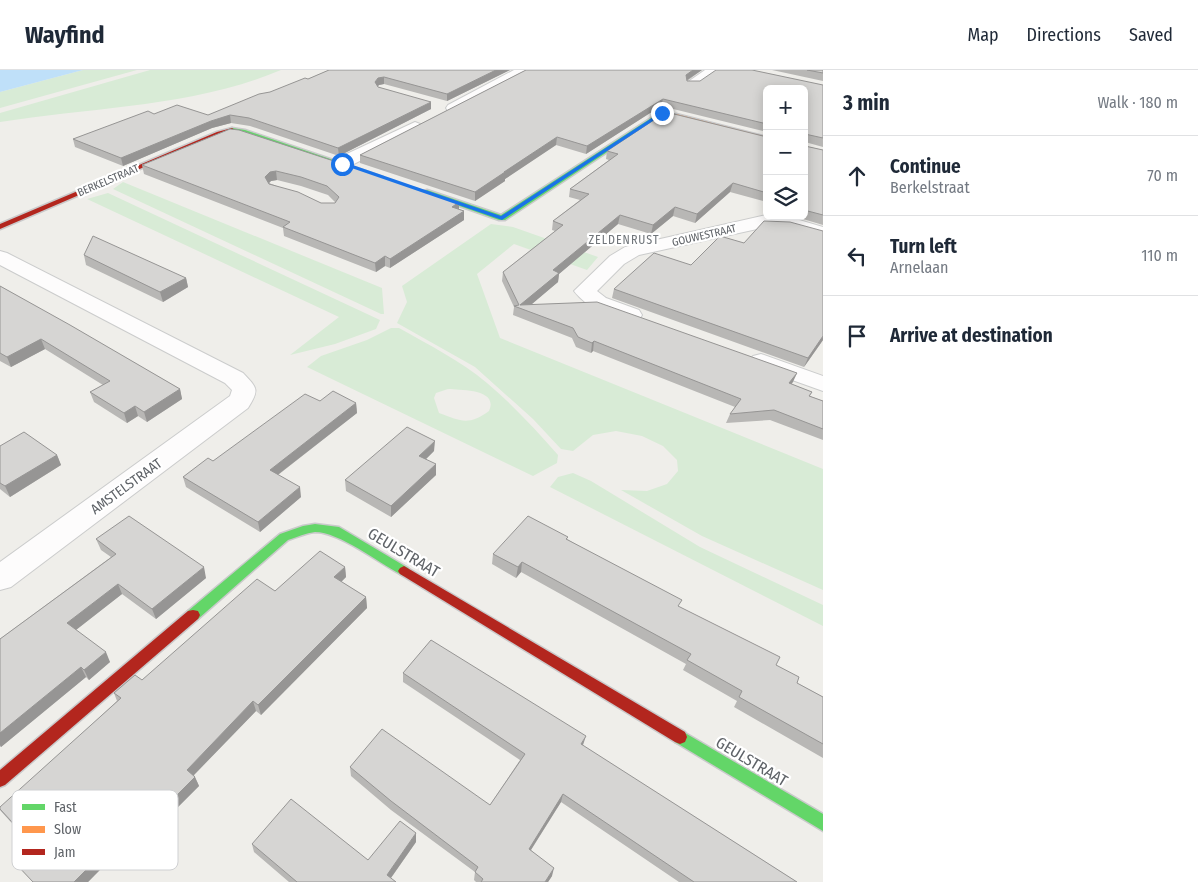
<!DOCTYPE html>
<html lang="en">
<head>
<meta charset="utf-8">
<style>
  body { margin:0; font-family:"Fira Sans Condensed",sans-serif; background:#f6f6f7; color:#1f2937 }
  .controls { position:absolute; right:15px; top:15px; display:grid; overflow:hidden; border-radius:8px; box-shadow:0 2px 12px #0003 }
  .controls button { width:45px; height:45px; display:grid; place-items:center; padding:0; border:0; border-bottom:1px solid #e0e1e3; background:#fff; color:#1f2937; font:25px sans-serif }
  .stop { position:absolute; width:15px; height:15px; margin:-11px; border:4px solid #1a73e8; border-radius:50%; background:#fff }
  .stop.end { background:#1a73e8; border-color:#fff; box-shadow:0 1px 5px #0008 }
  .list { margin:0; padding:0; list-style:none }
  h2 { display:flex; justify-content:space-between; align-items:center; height:65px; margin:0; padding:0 20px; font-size:21px }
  h2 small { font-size:16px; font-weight:400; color:#747a83 }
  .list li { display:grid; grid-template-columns:32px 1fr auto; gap:15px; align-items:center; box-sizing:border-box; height:80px; padding:0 20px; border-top:1px solid #e0e1e3 }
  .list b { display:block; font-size:19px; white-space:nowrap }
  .list p { margin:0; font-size:16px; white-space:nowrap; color:#747a83 }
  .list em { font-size:16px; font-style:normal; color:#747a83 }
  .icon { flex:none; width:28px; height:28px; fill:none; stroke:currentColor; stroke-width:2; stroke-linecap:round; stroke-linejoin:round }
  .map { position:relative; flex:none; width:823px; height:812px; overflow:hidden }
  header { display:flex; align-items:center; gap:30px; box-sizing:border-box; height:70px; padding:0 25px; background:#fff; border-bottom:1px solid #e0e1e3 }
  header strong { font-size:24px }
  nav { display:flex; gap:28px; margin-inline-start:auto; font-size:18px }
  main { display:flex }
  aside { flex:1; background:#fff }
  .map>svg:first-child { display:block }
  .green { fill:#d8ebd6; fill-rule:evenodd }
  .water { fill:#bfe0f9 }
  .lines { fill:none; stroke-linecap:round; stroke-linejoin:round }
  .street-casing { stroke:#cbcccc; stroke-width:2 }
  .fast-casing { stroke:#cacacb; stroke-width:3 }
  .slow-casing { stroke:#cacacb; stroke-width:3 }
  .jam-casing { stroke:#cacacb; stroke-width:3 }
  .street { fill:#fdfcfc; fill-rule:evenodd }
  .fast { fill:#63d668; fill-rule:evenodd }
  .slow { fill:#ff974d; fill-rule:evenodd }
  .jam { fill:#b3261e; fill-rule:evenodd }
  .wall { fill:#b8b7b5; fill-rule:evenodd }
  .shaded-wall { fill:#969594 }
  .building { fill:#d6d5d3; stroke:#969594; fill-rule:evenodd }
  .route { fill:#1a73e8 }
  .labels { text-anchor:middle; stroke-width:4.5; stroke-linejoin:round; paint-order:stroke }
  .far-street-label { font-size:11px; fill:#5f6368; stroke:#fff }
  .far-neighbourhood-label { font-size:12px; letter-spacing:1px; fill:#70757a; stroke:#fff }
  .street-label { font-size:14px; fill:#5f6368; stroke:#fff }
  .near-street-label { font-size:16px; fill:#5f6368; stroke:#fff }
  .key { fill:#fff; stroke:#cfd0d2; stroke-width:1 }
  .key-label { font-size:14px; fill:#5f6368 }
</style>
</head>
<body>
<header>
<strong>Wayfind</strong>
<nav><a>Map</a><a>Directions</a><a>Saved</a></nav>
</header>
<main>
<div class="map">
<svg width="823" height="812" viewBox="0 0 823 812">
  <rect width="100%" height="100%" fill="#efeeea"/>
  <g class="green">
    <path d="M83,0H137L0,38V22Z"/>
    <path d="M150,0H281C193,37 93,37 0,52V43Z"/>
    <path d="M123,112L382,218L384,244H381L113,119Z"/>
    <path d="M108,123L380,250L376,259L335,274L290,285L339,247L87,129Z"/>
    <path d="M491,154L513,157L598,187L587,200L514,174L477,204L500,268L823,399V520L702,466L621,420L647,421L667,414L678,401L677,390L663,376L642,366L616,361L593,365L573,381L561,379L533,349L475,297L397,253L407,232L402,216Z"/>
    <path d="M391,258H399C429,275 461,291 487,313C513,335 536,360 558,385L557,393L533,406L307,297L321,286L367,270ZM448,319C461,320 499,319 489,341C468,356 461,351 439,343L434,328L436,323Z"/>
    <path d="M573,403L591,411L700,477L823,535V556L550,417L558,407Z"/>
  </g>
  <path class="water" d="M0,0H83L0,22Z"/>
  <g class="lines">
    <defs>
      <g id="street">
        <path d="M514,0H531L529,3L458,41H448L446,38L448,35Z"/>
        <path d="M705,0H722L697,17H687L685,14Z"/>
        <path d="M415,52L420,54L423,57L420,60L348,97H336L334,93L336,89Z"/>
        <path d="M766,145L789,147L823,157V169L787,159L766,157L639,185L624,194L597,221L606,228L639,240L642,245L639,250C619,255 586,237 574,221L610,186L625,177Z"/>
        <path d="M0,181L7,183L243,303C257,318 260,319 248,338L11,517L0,520V492L230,326L232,320L225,313L0,195Z"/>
        <path d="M761,284L823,306V321L753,296L749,291L753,286Z"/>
      </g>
      <g id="fast">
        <path d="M662,41L679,46L676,48L663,45L505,150H499L420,122L427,120L501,145Z"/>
        <path d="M232,58L245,60L383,107L377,108L242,63L230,61L229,60Z"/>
        <path d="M315,454L339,457L408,498L410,501L408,504L404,506L400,504C378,492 339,462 315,462C306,463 297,467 288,470L198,549L193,550L188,549L186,545L188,541L280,464L303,456Z"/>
        <path d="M680,660L823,744V761L675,672L673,667L675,662Z"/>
      </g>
      <path id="slow" d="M676,44L767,67V71L674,47L673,46Z"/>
      <g id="jam">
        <path d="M232,58L235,60L234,61L221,64L0,159V154L217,62Z"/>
        <path d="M404,496L685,662L687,667L685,672L680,674L675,672L400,504L398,501L400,498Z"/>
        <path d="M193,540L198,541L200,545L198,549L5,715L0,717V700L188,541Z"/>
      </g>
    </defs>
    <use href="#street" class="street-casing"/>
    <use href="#fast" class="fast-casing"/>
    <use href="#slow" class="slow-casing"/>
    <use href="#jam" class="jam-casing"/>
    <use href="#street" class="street"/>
    <use href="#fast" class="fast"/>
    <use href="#slow" class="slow"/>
    <use href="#jam" class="jam"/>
  </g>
  <g class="wall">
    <path d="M329,0H510L447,31L384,14L379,15L378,16V17L431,39L339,86L250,56L231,53L212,58L123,96L75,77L73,69L154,44L208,45L308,9Z"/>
    <path d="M526,0H702L687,11L823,15V77L805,72V76L823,80V155L793,146H804V19H767V62L661,36L586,84L556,75L505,109V111L475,131L360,93V85Z"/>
    <path d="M772,0H823V11Z"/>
    <path d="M230,59L459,132V139L464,141V150L390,198L385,196L376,202L284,166L283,158L144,104L142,95ZM277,110L301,116L328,125L335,132V133H321L269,113L271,111Z"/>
    <path d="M767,67V132L730,122L695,153L673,146L651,164L618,154L559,204L558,212L530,235L797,303L791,314L812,322L810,326L823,331V370L770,350L726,353L730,344L735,337L593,281L591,283L576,277L572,268L513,245L514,237L502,211L503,202L555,161L552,160L553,151L580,130L569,127L570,119L609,90L606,89L607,81Z"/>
    <path d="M744,173L823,270L804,297L612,228L614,219L691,195Z"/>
    <path d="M84,185L186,208L188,217L163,232L86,195Z"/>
    <path d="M0,216L180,319L182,329L147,352L138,346L127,353L94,332L90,322L103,315L45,279L11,297L0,291Z"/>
    <path d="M320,331L356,333L357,343L278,405L301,427L260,462L186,417L183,407L213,391Z"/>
    <path d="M0,376L57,385L61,395L10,427L0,419Z"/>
    <path d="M434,381L426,389L436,405L391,447L346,421L345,410Z"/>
    <path d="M568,467L567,469L776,595L797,613L823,627V688L734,637L737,631L683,600L686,594L521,502L516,508L492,494L493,484Z"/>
    <path d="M96,469L206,508L156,549L122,524L76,560L110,592L89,610L86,607L1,677L0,676V569L111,487L101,480Z"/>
    <path d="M345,497L346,507L341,512L366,527L367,538L261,645L256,641L194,705L199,716L169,746L161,738L88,812H33L16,794L34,778L0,740L117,631L114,623L142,610L275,521Z"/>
    <path d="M403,603L583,676L797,812H679L561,732L531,780L552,806L548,812H476L474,810L475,802L391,740L351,706L350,697L490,735L520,690L403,612Z"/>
    <path d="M416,772L391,808L396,812H289L254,782L252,774L368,790Z"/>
  </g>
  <g class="shaded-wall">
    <path d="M496,0H510L447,31V24Z"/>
    <path d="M693,0H702L684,12L686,5Z"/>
    <path d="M384,7V14L379,15L375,19V12L378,8Z"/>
    <path d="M663,29L661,36L586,84L587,76Z"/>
    <path d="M431,32V39L339,86L338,78Z"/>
    <path d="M230,45L231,53L212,58L123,96L121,88L211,51Z"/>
    <path d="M557,67L556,75L505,109V111L475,131V122L504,102Z"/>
    <path d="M276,101L277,110L271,111L266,116L265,107L270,102Z"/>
    <path d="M733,113L730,122L695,153L697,144Z"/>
    <path d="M459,132V141L452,137Z"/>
    <path d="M675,137L673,146L651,164L653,155Z"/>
    <path d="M464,141V150L390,198V189Z"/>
    <path d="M620,145L618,154L559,204L558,212L525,240L520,235L553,200Z"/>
    <path d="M385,186V196L376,202L375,193Z"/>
    <path d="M186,208L188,217L163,232L160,222Z"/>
    <path d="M823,266V270L804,297L808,288Z"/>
    <path d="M41,269L45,279L11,297L7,287Z"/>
    <path d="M594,271L593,281L591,283L592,273Z"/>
    <path d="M797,303L793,312L785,323L789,313Z"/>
    <path d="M180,319L182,329L147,352L144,342Z"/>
    <path d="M356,333L357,343L271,410L270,400Z"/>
    <path d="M135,336L138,346L127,353L124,343Z"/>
    <path d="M435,371L434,381L419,396V386Z"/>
    <path d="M57,385L61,395L10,427L5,416Z"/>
    <path d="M436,394V405L391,447V436Z"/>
    <path d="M300,417L301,427L260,462L258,452Z"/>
    <path d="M522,492L521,502L516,508L518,497Z"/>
    <path d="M204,497L206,508L156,549L152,539Z"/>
    <path d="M345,497L346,507L335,518L334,507Z"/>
    <path d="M118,514L122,524L72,563L67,553Z"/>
    <path d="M366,527L367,538L261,645L258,635Z"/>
    <path d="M106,582L110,592L89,610L84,600Z"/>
    <path d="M81,597L86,607L1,677L0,675V663Z"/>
    <path d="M253,631L256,641L190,709L187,700Z"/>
    <path d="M586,666L583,675L578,683L581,674Z"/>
    <path d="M195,707L199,716L169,746L165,737Z"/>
    <path d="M563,724L561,732L527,786L529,779Z"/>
    <path d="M157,729L161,738L88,812H74Z"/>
    <path d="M416,763V772L388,812L387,805Z"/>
    <path d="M554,798L552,806L548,812H545Z"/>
  </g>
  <g class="building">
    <path d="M329,0H496L447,24L384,7L378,8L375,12L378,17L431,32L338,78L249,48L230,45L211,51L121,88L73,69L148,41L154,44L177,35L208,45L259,24L270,22L305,8L308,9Z"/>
    <path d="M526,0H693L686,5L687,11H700L716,0H752L823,15V68L805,64V76L823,80V145L804,140V19H767V54L663,29L587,76L557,67L504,102H505L475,122L360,85Z"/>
    <path d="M807,0H823V3Z"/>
    <path d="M666,42L767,67V123L733,113L697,144L675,137L653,155L620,145L553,200L559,203L520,235L597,232L797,303L789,313L812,322L809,326L823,331V359L774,340L730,344L741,329L594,271L592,273L578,267L573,258L514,236L519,235L503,202L563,155L553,151L589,124L570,119L618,84L607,81Z"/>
    <path d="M230,59L239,60L459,132L452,137L464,141L390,189L385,186L375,193L283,157L290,152L142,95ZM276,101L301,107L327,116L339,127L335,133H321L298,122L269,114L265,107L270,102Z"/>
    <path d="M764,151L790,152L823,161V266L808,288L614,219L654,183L691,195L720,166L744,173Z"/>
    <path d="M93,166L186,208L160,222L84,185Z"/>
    <path d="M0,216L70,255L180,319L144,342L135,336L124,343L90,322L110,311L41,269L7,287L0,283Z"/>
    <path d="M333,321L356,333L270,400L300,417L258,452L183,407L208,388L213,391L305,324L320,331Z"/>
    <path d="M407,357L435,371L419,386L436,394L391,436L345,410Z"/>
    <path d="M24,362L57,385L5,416L0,413V376Z"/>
    <path d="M129,446L204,497L152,539L118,514L67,553L106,582L84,600L81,597L0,663V569L116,484L96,469Z"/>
    <path d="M528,446L568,467L566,469L682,530L678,536L780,587L776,595L799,607L797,613L823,627V674L739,627L742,621L687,590L691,584L522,492L518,497L493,484Z"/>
    <path d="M320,481L345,497L334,507L366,527L258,635L253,631L187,700L195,707L165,737L157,729L74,812H33L16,794L35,777L0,739V737L121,628L114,623L135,605L142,610L257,509L275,521Z"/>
    <path d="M431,570L586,666L581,674L797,812H694L563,724L529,779L554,798L545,812H481L483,809L475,802L478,797L391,731L350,697L382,659L490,735L525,684L403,603Z"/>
    <path d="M291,729L368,790L400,751L416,763L387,805L396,812H297L252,774Z"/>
  </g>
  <path class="route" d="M661,42L665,43L502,150L340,94L344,92L501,146Z"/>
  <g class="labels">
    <g class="far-street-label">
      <text transform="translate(108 110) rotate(-23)" y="4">BERKELSTRAAT</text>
      <text transform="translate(704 165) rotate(-13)" y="4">GOUWESTRAAT</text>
    </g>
    <g class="far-neighbourhood-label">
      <text x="624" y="174">ZELDENRUST</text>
    </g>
    <g class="street-label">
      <text transform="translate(126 416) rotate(-36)" y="5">AMSTELSTRAAT</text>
    </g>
    <g class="near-street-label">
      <text transform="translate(404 482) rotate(31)" y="6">GEULSTRAAT</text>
      <text transform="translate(752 691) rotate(31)" y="6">GEULSTRAAT</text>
    </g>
  </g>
  <rect x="12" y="720" width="166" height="80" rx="8" class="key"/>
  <rect x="22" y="734" width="23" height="6" fill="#63d668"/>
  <rect x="22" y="756" width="23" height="7" fill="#ff974d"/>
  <rect x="22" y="779" width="23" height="6" fill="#b3261e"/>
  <g class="key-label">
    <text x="54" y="742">Fast</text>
    <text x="54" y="764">Slow</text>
    <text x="54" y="787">Jam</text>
  </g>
</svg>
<div class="controls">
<button>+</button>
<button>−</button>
<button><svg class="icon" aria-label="layers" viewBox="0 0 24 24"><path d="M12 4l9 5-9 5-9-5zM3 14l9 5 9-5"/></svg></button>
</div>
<div class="stop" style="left:342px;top:94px"></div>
<div class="stop end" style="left:662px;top:43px"></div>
</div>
<aside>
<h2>3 min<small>Walk · 180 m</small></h2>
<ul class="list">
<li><svg class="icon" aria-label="ahead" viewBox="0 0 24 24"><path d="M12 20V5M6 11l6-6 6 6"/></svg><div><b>Continue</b><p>Berkelstraat</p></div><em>70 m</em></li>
<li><svg class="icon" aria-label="left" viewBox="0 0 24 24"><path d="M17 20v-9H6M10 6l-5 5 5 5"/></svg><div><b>Turn left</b><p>Arnelaan</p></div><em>110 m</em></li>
<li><svg class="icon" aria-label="arrive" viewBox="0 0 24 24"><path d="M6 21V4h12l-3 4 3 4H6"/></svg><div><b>Arrive at destination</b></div></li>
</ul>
</aside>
</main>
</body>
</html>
